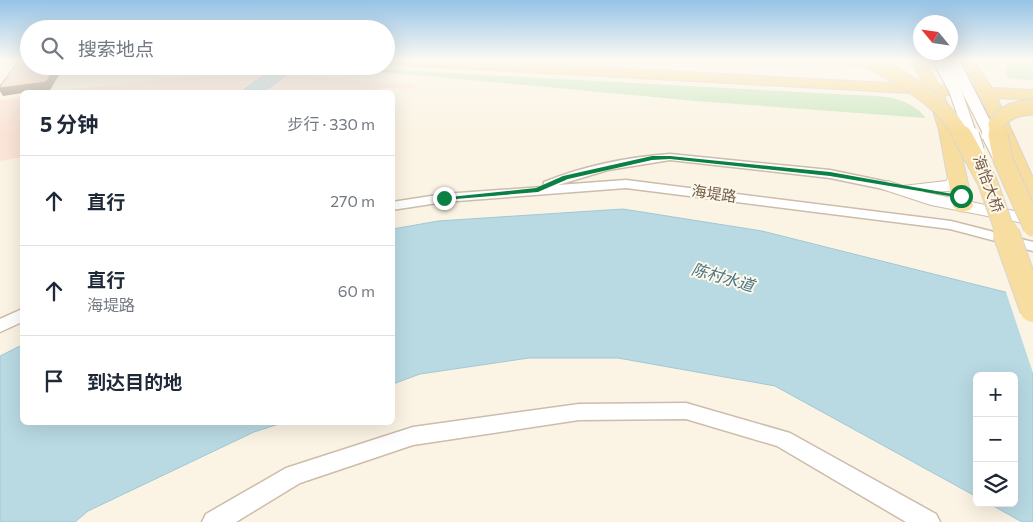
<!DOCTYPE html>
<html lang="zh">
<head>
<meta charset="utf-8">
<style>
  body { margin:0; font-family:Commissioner,"Noto Sans SC",sans-serif; background:#f6f6f7; color:#1f2937 }
  .controls { position:absolute; right:15px; bottom:15px; display:grid; overflow:hidden; border-radius:8px; box-shadow:0 5px 20px #0002 }
  .controls button { width:45px; height:45px; display:grid; place-items:center; padding:0; border:0; border-bottom:1px solid #e0e1e3; background:#fff; color:#1f2937; font:25px sans-serif }
  .compass { position:absolute; left:913px; top:15px; width:45px; height:45px; border-radius:50%; background:#fff; box-shadow:0 5px 20px #0002; rotate:299deg }
  .stop { position:absolute; width:15px; height:15px; margin:-11px; border:4px solid #0b8043; border-radius:50%; background:#fff }
  .stop.end { background:#0b8043; border-color:#fff; box-shadow:0 1px 5px #0008 }
  .list { margin:0; padding:0; list-style:none }
  h2 { display:flex; justify-content:space-between; align-items:center; height:65px; margin:0; padding:0 20px; font-size:21px }
  h2 small { font-size:16px; font-weight:400; color:#747a83 }
  .list li { display:grid; grid-template-columns:32px 1fr auto; gap:15px; align-items:center; box-sizing:border-box; height:90px; padding:0 20px; border-top:1px solid #e0e1e3 }
  .list b { display:block; font-size:19px; white-space:nowrap }
  .list p { margin:0; font-size:16px; white-space:nowrap; color:#747a83 }
  .list em { font-size:16px; font-style:normal; color:#747a83 }
  .icon { flex:none; width:28px; height:28px; fill:none; stroke:currentColor; stroke-width:2; stroke-linecap:round; stroke-linejoin:round }
  .map { position:relative; flex:none; width:1033px; height:522px; overflow:hidden }
  .search { position:absolute; background:#fff; box-shadow:0 5px 20px #0002; left:20px; top:20px; width:375px; height:55px; display:flex; align-items:center; gap:12px; box-sizing:border-box; padding:0 18px; border-radius:28px; color:#747a83; font-size:19px }
  .panel { position:absolute; background:#fff; box-shadow:0 5px 20px #0002; left:20px; top:90px; width:375px; height:335px; border-radius:8px }
  .map>svg:first-child { display:block }
  .commercial { fill:#fbe5d8 }
  .green { fill:#cfe8c3 }
  .water { fill:#b9dae3; stroke:#a0c8d5 }
  .pier { fill:#fbf4e4 }
  .lines { fill:none; stroke-linecap:round; stroke-linejoin:round }
  .minor-casing { stroke:#ccbcab; stroke-width:3 }
  .tertiary-casing { stroke:#ccbcab; stroke-width:2 }
  .primary-casing { stroke:#dad5d0; stroke-width:2 }
  .minor { fill:#fff; fill-rule:evenodd }
  .tertiary { fill:#fff; fill-rule:evenodd }
  .primary { fill:#f7dd9f; fill-rule:evenodd }
  .tertiary-bridge-far1-casing { stroke:#ccbcab; stroke-width:14; stroke-linecap:butt }
  .tertiary-bridge-casing { stroke:#ccbcab; stroke-width:18; stroke-linecap:butt }
  .primary-bridge-far2-casing { stroke:#dad5d0; stroke-width:17; stroke-linecap:butt }
  .primary-bridge-far1-casing { stroke:#dad5d0; stroke-width:21; stroke-linecap:butt }
  .primary-bridge-casing { stroke:#dad5d0; stroke-width:28; stroke-linecap:butt }
  .tertiary-bridge-far1 { stroke:#fff; stroke-width:12 }
  .tertiary-bridge { stroke:#fff; stroke-width:16 }
  .primary-bridge-far2 { stroke:#f7dd9f; stroke-width:15 }
  .primary-bridge-far1 { stroke:#f7dd9f; stroke-width:19 }
  .primary-bridge { stroke:#f7dd9f; stroke-width:26 }
  .shaded-wall { fill:#a79584 }
  .building { fill:#efd5bd; stroke:#a79584 }
  .route { fill:#0b8043 }
  .labels { text-anchor:middle; stroke-width:4; stroke-linejoin:round; paint-order:stroke }
  .street-label { font-size:15px; fill:#725c4b; stroke:#fef8ea }
  .water-label { font-size:16px; font-style:italic; fill:#467485; stroke:#fef8ea }
</style>
</head>
<body>
<div class="map">
<svg width="1033" height="522" viewBox="0 0 1033 522">
  <rect width="100%" height="100%" fill="#fbf4e4"/>
  <g class="commercial">
    <path d="M256,74L321,77L416,85L413,89L381,88L359,92H53L168,78Z"/>
    <path d="M22,97V157L0,161V100Z"/>
  </g>
  <g class="green">
    <path d="M686,60H899L900,63L891,68Z"/>
    <path d="M1008,60L1033,62V81L1006,77Z"/>
    <path d="M318,66L875,96C895,97 913,102 926,118L696,101Z"/>
  </g>
  <g class="water">
    <path d="M276,66H299L263,92H241Z"/>
    <path d="M623,209L762,231L1033,299V522H1022L988,503H1014V376H977V497L775,386L618,358H529L420,374L393,384V229L438,221Z"/>
    <path d="M22,345V422L282,423L254,432L88,511L75,522H0V356Z"/>
  </g>
  <path class="pier" d="M1005,289L1033,297V373Z"/>
  <g class="lines">
    <defs>
      <g id="minor">
        <path d="M670,154L830,170L888,182L894,186L888,190L830,178L670,160L608,170L558,185L626,180L951,221L1033,242V251L950,229L626,188L444,202L392,210V202L444,194L543,187L544,182C584,166 627,157 670,154Z"/>
        <path d="M22,309V322L0,332V319Z"/>
        <path d="M686,403L790,433L936,514L940,522H906L777,446L686,419L579,420L413,445L300,483L236,522H202L206,514L286,468L413,427L579,404Z"/>
      </g>
      <path id="tertiary" d="M956,172L964,177L960,187L948,191L923,192L1033,215V225L931,205L882,189L880,186L888,181L903,186L946,181L951,174Z"/>
      <path id="primary" d="M386,60H462L924,85L910,60H924L939,85L977,87L959,60H973L992,88L1033,90V100L997,98L1033,178V203L1026,201L1023,197L1008,165L981,97L944,95L956,130L973,206L970,210L963,212L956,210L953,206L939,130L928,94L386,64Z"/>
    </defs>
    <use href="#minor" class="minor-casing"/>
    <use href="#tertiary" class="tertiary-casing"/>
    <use href="#primary" class="primary-casing"/>
    <use href="#minor" class="minor"/>
    <use href="#tertiary" class="tertiary"/>
    <use href="#primary" class="primary"/>
    <defs>
      <g id="tertiary-bridge-far1">
        <path d="M939,60L955,90L971,136"/>
        <path d="M953,61L991,136"/>
      </g>
      <g id="tertiary-bridge">
        <path d="M971,135L976,151"/>
        <path d="M990,135L1000,155"/>
      </g>
      <g id="primary-bridge-far2">
        <path d="M870,60C906,82 941,98 962,136"/>
        <path d="M998,136L996,124C1005,111 1018,108 1033,107"/>
      </g>
      <g id="primary-bridge-far1">
        <path d="M962,135L987,181L1006,234"/>
        <path d="M998,135L1003,160L1033,227"/>
      </g>
      <path id="primary-bridge" d="M1006,233L1033,309"/>
    </defs>
    <use href="#tertiary-bridge-far1" class="tertiary-bridge-far1-casing"/>
    <use href="#tertiary-bridge" class="tertiary-bridge-casing"/>
    <use href="#primary-bridge-far2" class="primary-bridge-far2-casing"/>
    <use href="#primary-bridge-far1" class="primary-bridge-far1-casing"/>
    <use href="#primary-bridge" class="primary-bridge-casing"/>
    <use href="#tertiary-bridge-far1" class="tertiary-bridge-far1"/>
    <use href="#tertiary-bridge" class="tertiary-bridge"/>
    <use href="#primary-bridge-far2" class="primary-bridge-far2"/>
    <use href="#primary-bridge-far1" class="primary-bridge-far1"/>
    <use href="#primary-bridge" class="primary-bridge"/>
  </g>
  <path class="shaded-wall" d="M56,66H61L62,70L50,90L22,92V93L3,96L0,91V88Z"/>
  <path class="building" d="M18,62H29V66H56L46,82L0,88V86Z"/>
  <linearGradient id="sky" x2="0" y2="1"><stop stop-color="#95c3e6"/><stop offset="0.45" stop-color="#fdfaf3"/><stop offset="1" stop-color="#fdfaf3" stop-opacity="0"/></linearGradient>
  <rect width="1033" height="133" fill="url(#sky)"/>
  <path class="route" d="M652,156H670L830,172L964,196L961,198L830,176L670,159L652,160L568,179L538,192L444,200L440,198L536,188L563,176Z"/>
  <g class="labels">
    <g class="street-label">
      <text transform="translate(988 184) rotate(70)" y="5">海怡大桥</text>
      <text transform="translate(714 194) rotate(8)" y="5">海堤路</text>
    </g>
    <g class="water-label">
      <text transform="translate(723 277) rotate(16)" y="6">陈村水道</text>
    </g>
  </g>
</svg>
<div class="controls">
<button>+</button>
<button>−</button>
<button><svg class="icon" aria-label="layers" viewBox="0 0 24 24"><path d="M12 4l9 5-9 5-9-5zM3 14l9 5 9-5"/></svg></button>
</div>
<svg class="compass" viewBox="-18 -18 36 36"><path d="M0-13l5 13h-10z" fill="#e53935"/><path d="M0 13l5-13h-10z" fill="#747a83"/></svg>
<div class="stop" style="left:961px;top:196px"></div>
<div class="stop end" style="left:444px;top:198px"></div>
<div class="search"><svg class="icon" aria-label="search" viewBox="0 0 24 24"><circle cx="10" cy="10" r="6"/><path d="M15 15l6 6"/></svg>搜索地点</div>
<section class="panel">
<h2>5 分钟<small>步行 · 330 m</small></h2>
<ul class="list">
<li><svg class="icon" aria-label="ahead" viewBox="0 0 24 24"><path d="M12 20V5M6 11l6-6 6 6"/></svg><div><b>直行</b></div><em>270 m</em></li>
<li><svg class="icon" aria-label="ahead" viewBox="0 0 24 24"><path d="M12 20V5M6 11l6-6 6 6"/></svg><div><b>直行</b><p>海堤路</p></div><em>60 m</em></li>
<li><svg class="icon" aria-label="arrive" viewBox="0 0 24 24"><path d="M6 21V4h12l-3 4 3 4H6"/></svg><div><b>到达目的地</b></div></li>
</ul>
</section>
</div>
</body>
</html>
